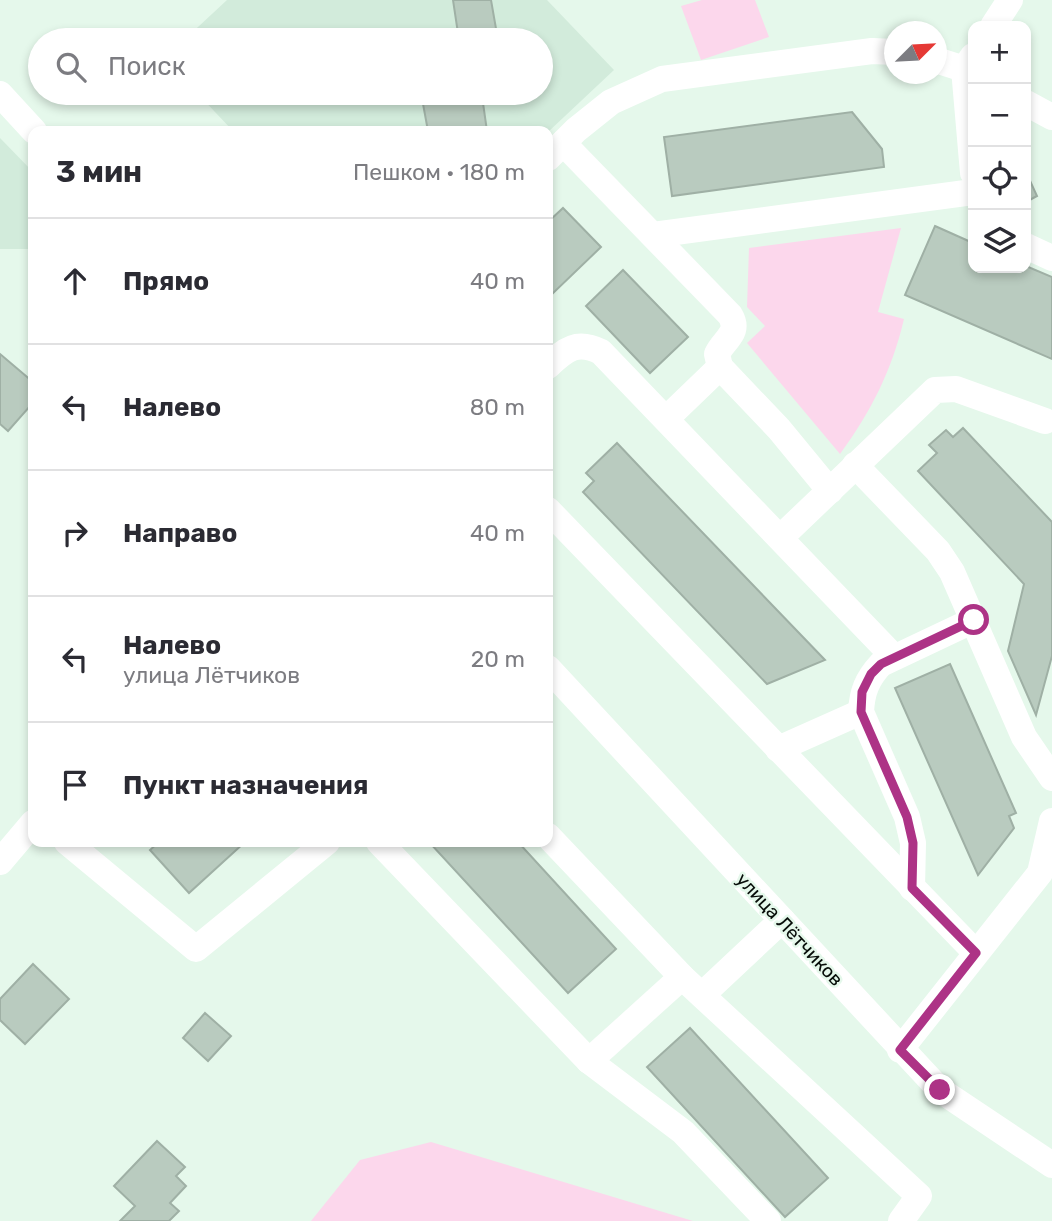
<!DOCTYPE html>
<html lang="ru">
<head>
<meta charset="utf-8">
<style>
  body { margin:0; font-family:Rubik,sans-serif; background:#f7f7f7; color:#2b2b33 }
  .controls { position:absolute; right:21px; top:21px; display:grid; overflow:hidden; border-radius:14px; box-shadow:0 4px 10px #0003 }
  .controls button { width:63px; height:63px; display:grid; place-items:center; padding:0; border:0; border-bottom:2px solid #e1e1e2; background:#fff; color:#2b2b33; font:35px sans-serif }
  .compass { position:absolute; left:884px; top:21px; width:63px; height:63px; border-radius:50%; background:#fff; box-shadow:0 4px 10px #0003; rotate:66deg }
  .stop { position:absolute; width:21px; height:21px; margin:-16px; border:5px solid #ad3386; border-radius:50%; background:#fff }
  .stop.end { background:#ad3386; border-color:#fff; box-shadow:0 2px 7px #0008 }
  .list { margin:0; padding:0; list-style:none }
  h2 { display:flex; justify-content:space-between; align-items:center; height:91px; margin:0; padding:0 28px; font-size:30px }
  h2 small { font-size:23px; font-weight:400; color:#7c7c81 }
  .list li { display:grid; grid-template-columns:46px 1fr auto; gap:21px; align-items:center; box-sizing:border-box; height:126px; padding:0 28px; border-top:2px solid #e1e1e2 }
  .list b { display:block; font-size:26px; white-space:nowrap }
  .list p { margin:0; font-size:23px; white-space:nowrap; color:#7c7c81 }
  .list em { font-size:23px; font-style:normal; color:#7c7c81 }
  .icon { flex:none; width:38px; height:38px; fill:none; stroke:currentColor; stroke-width:2; stroke-linecap:round; stroke-linejoin:round }
  .map { position:relative; flex:none; width:1052px; height:1221px; overflow:hidden }
  .search { position:absolute; background:#fff; box-shadow:0 4px 10px #0003; left:28px; top:28px; width:525px; height:77px; display:flex; align-items:center; gap:18px; box-sizing:border-box; padding:0 24px; border-radius:38px; color:#7c7c81; font-size:26px }
  .panel { position:absolute; background:#fff; box-shadow:0 4px 10px #0003; left:28px; top:126px; width:525px; height:721px; border-radius:14px }
  .map>svg:first-child { display:block }
  .built { fill:#d2ebdb }
  .green { fill:#fcd7ec }
  .building { fill:#b9cbbf; stroke:#9fb0a5; stroke-width:2 }
  .lines { fill:none; stroke-linecap:round; stroke-linejoin:round }
  .minor { stroke:#fff; stroke-width:26 }
  .route { stroke:#ad3386; stroke-width:9 }
  .labels { text-anchor:middle; stroke-width:5; stroke-linejoin:round; paint-order:stroke }
  .street-label { font-size:19px; fill:#070d09; stroke:#e5f8eb }
</style>
</head>
<body>
<div class="map">
<svg width="1052" height="1221" viewBox="0 0 1052 1221">
  <rect width="100%" height="100%" fill="#e5f8eb"/>
  <g class="built">
    <path d="M227,0H547L614,70L548,132L233,131L197,93H541V40H184Z"/>
    <path d="M0,138L33,172V249H0Z"/>
  </g>
  <g class="green">
    <path d="M702,0H755L769,37L701,60L681,6Z"/>
    <path d="M901,228L878,312L904,319C892,370 871,412 840,454L747,343L765,326L747,307L749,248Z"/>
    <path d="M431,1142L693,1221H311L360,1160Z"/>
  </g>
  <g class="building">
    <path d="M453,0H491L498,40H459Z"/>
    <path d="M421,93H492L482,96L487,131H428Z"/>
    <path d="M852,112L882,149L884,167L672,196L664,137Z"/>
    <path d="M1026,172L1037,196L1026,202Z"/>
    <path d="M563,208L601,247L548,298V222Z"/>
    <path d="M935,226L973,243V268L1026,266L1052,277V359L905,295Z"/>
    <path d="M623,270L688,337L650,373L586,306Z"/>
    <path d="M0,354L33,382V410L30,406L8,431L0,424Z"/>
    <path d="M963,428L1052,522V656L1036,715L1008,651L1024,584L918,471L937,453L929,445L946,430L953,437Z"/>
    <path d="M617,443L652,480L825,660L767,684L583,492L594,481L586,473Z"/>
    <path d="M950,664L1016,813L1009,816L1014,828L978,875L895,688Z"/>
    <path d="M159,842H245L189,893L150,850Z"/>
    <path d="M429,842H518L616,949L568,993Z"/>
    <path d="M33,964L69,999L25,1044L0,1020V999Z"/>
    <path d="M205,1013L231,1036L208,1061L183,1038Z"/>
    <path d="M690,1028L828,1178L785,1217L647,1067Z"/>
    <path d="M157,1141L185,1167L176,1176L186,1186L170,1203L179,1211L169,1221H120L135,1206L114,1186Z"/>
  </g>
  <g class="lines">
    <g class="minor">
      <path d="M993,26L1010,0"/>
      <path d="M936,60L964,69L973,56"/>
      <path d="M973,74L964,69L973,173"/>
      <path d="M0,94L34,131"/>
      <path d="M1026,103L1052,117"/>
      <path d="M563,143L730,315C741,333 724,339 717,354L720,367"/>
      <path d="M548,158L576,130L611,102L662,79L872,51L894,52"/>
      <path d="M653,235L973,192"/>
      <path d="M1026,246L1052,258"/>
      <path d="M548,366C566,349 577,340 601,352L893,656"/>
      <path d="M666,419L720,367L779,429L830,491"/>
      <path d="M855,465L938,551L952,572L1024,737L1052,778"/>
      <path d="M548,510L976,953"/>
      <path d="M780,538L935,390L956,389L1045,421"/>
      <path d="M548,668L940,1090L1052,1165"/>
      <path d="M778,749L861,712"/>
      <path d="M548,836L682,977L919,1196L901,1221"/>
      <path d="M67,842L196,949L327,842"/>
      <path d="M379,842L589,1061L683,1132L768,1221"/>
      <path d="M0,862L33,823"/>
      <path d="M912,888L913,843L907,817L861,712C862,692 867,679 881,664L974,620"/>
      <path d="M702,995L782,920"/>
      <path d="M900,1050L1040,873L1052,821"/>
      <path d="M589,1061L682,977"/>
    </g>
  </g>
  <g class="lines">
    <path class="route" d="M940,1090L900,1050L976,953L912,888L913,843L907,817L861,712L862,692L871,674L881,664L974,620"/>
  </g>
  <g class="labels">
    <g class="street-label">
      <text transform="translate(790 929) rotate(47)" y="7">улица Лётчиков</text>
    </g>
  </g>
</svg>
<div class="controls">
<button>+</button>
<button>−</button>
<button><svg class="icon" aria-label="locate" viewBox="0 0 24 24"><circle cx="12" cy="12" r="6"/><path d="M12 2v4M12 18v4M2 12h4M18 12h4"/></svg></button>
<button><svg class="icon" aria-label="layers" viewBox="0 0 24 24"><path d="M12 4l9 5-9 5-9-5zM3 14l9 5 9-5"/></svg></button>
</div>
<svg class="compass" viewBox="-18 -18 36 36"><path d="M0-13l5 13h-10z" fill="#e53935"/><path d="M0 13l5-13h-10z" fill="#7c7c81"/></svg>
<div class="stop" style="left:974px;top:620px"></div>
<div class="stop end" style="left:940px;top:1090px"></div>
<div class="search"><svg class="icon" aria-label="search" viewBox="0 0 24 24"><circle cx="10" cy="10" r="6"/><path d="M15 15l6 6"/></svg>Поиск</div>
<section class="panel">
<h2>3 мин<small>Пешком · 180 m</small></h2>
<ul class="list">
<li><svg class="icon" aria-label="ahead" viewBox="0 0 24 24"><path d="M12 20V5M6 11l6-6 6 6"/></svg><div><b>Прямо</b></div><em>40 m</em></li>
<li><svg class="icon" aria-label="left" viewBox="0 0 24 24"><path d="M17 20v-9H6M10 6l-5 5 5 5"/></svg><div><b>Налево</b></div><em>80 m</em></li>
<li><svg class="icon" aria-label="right" viewBox="0 0 24 24"><path d="M7 20v-9h11M14 6l5 5-5 5"/></svg><div><b>Направо</b></div><em>40 m</em></li>
<li><svg class="icon" aria-label="left" viewBox="0 0 24 24"><path d="M17 20v-9H6M10 6l-5 5 5 5"/></svg><div><b>Налево</b><p>улица Лётчиков</p></div><em>20 m</em></li>
<li><svg class="icon" aria-label="arrive" viewBox="0 0 24 24"><path d="M6 21V4h12l-3 4 3 4H6"/></svg><div><b>Пункт назначения</b></div></li>
</ul>
</section>
</div>
</body>
</html>
